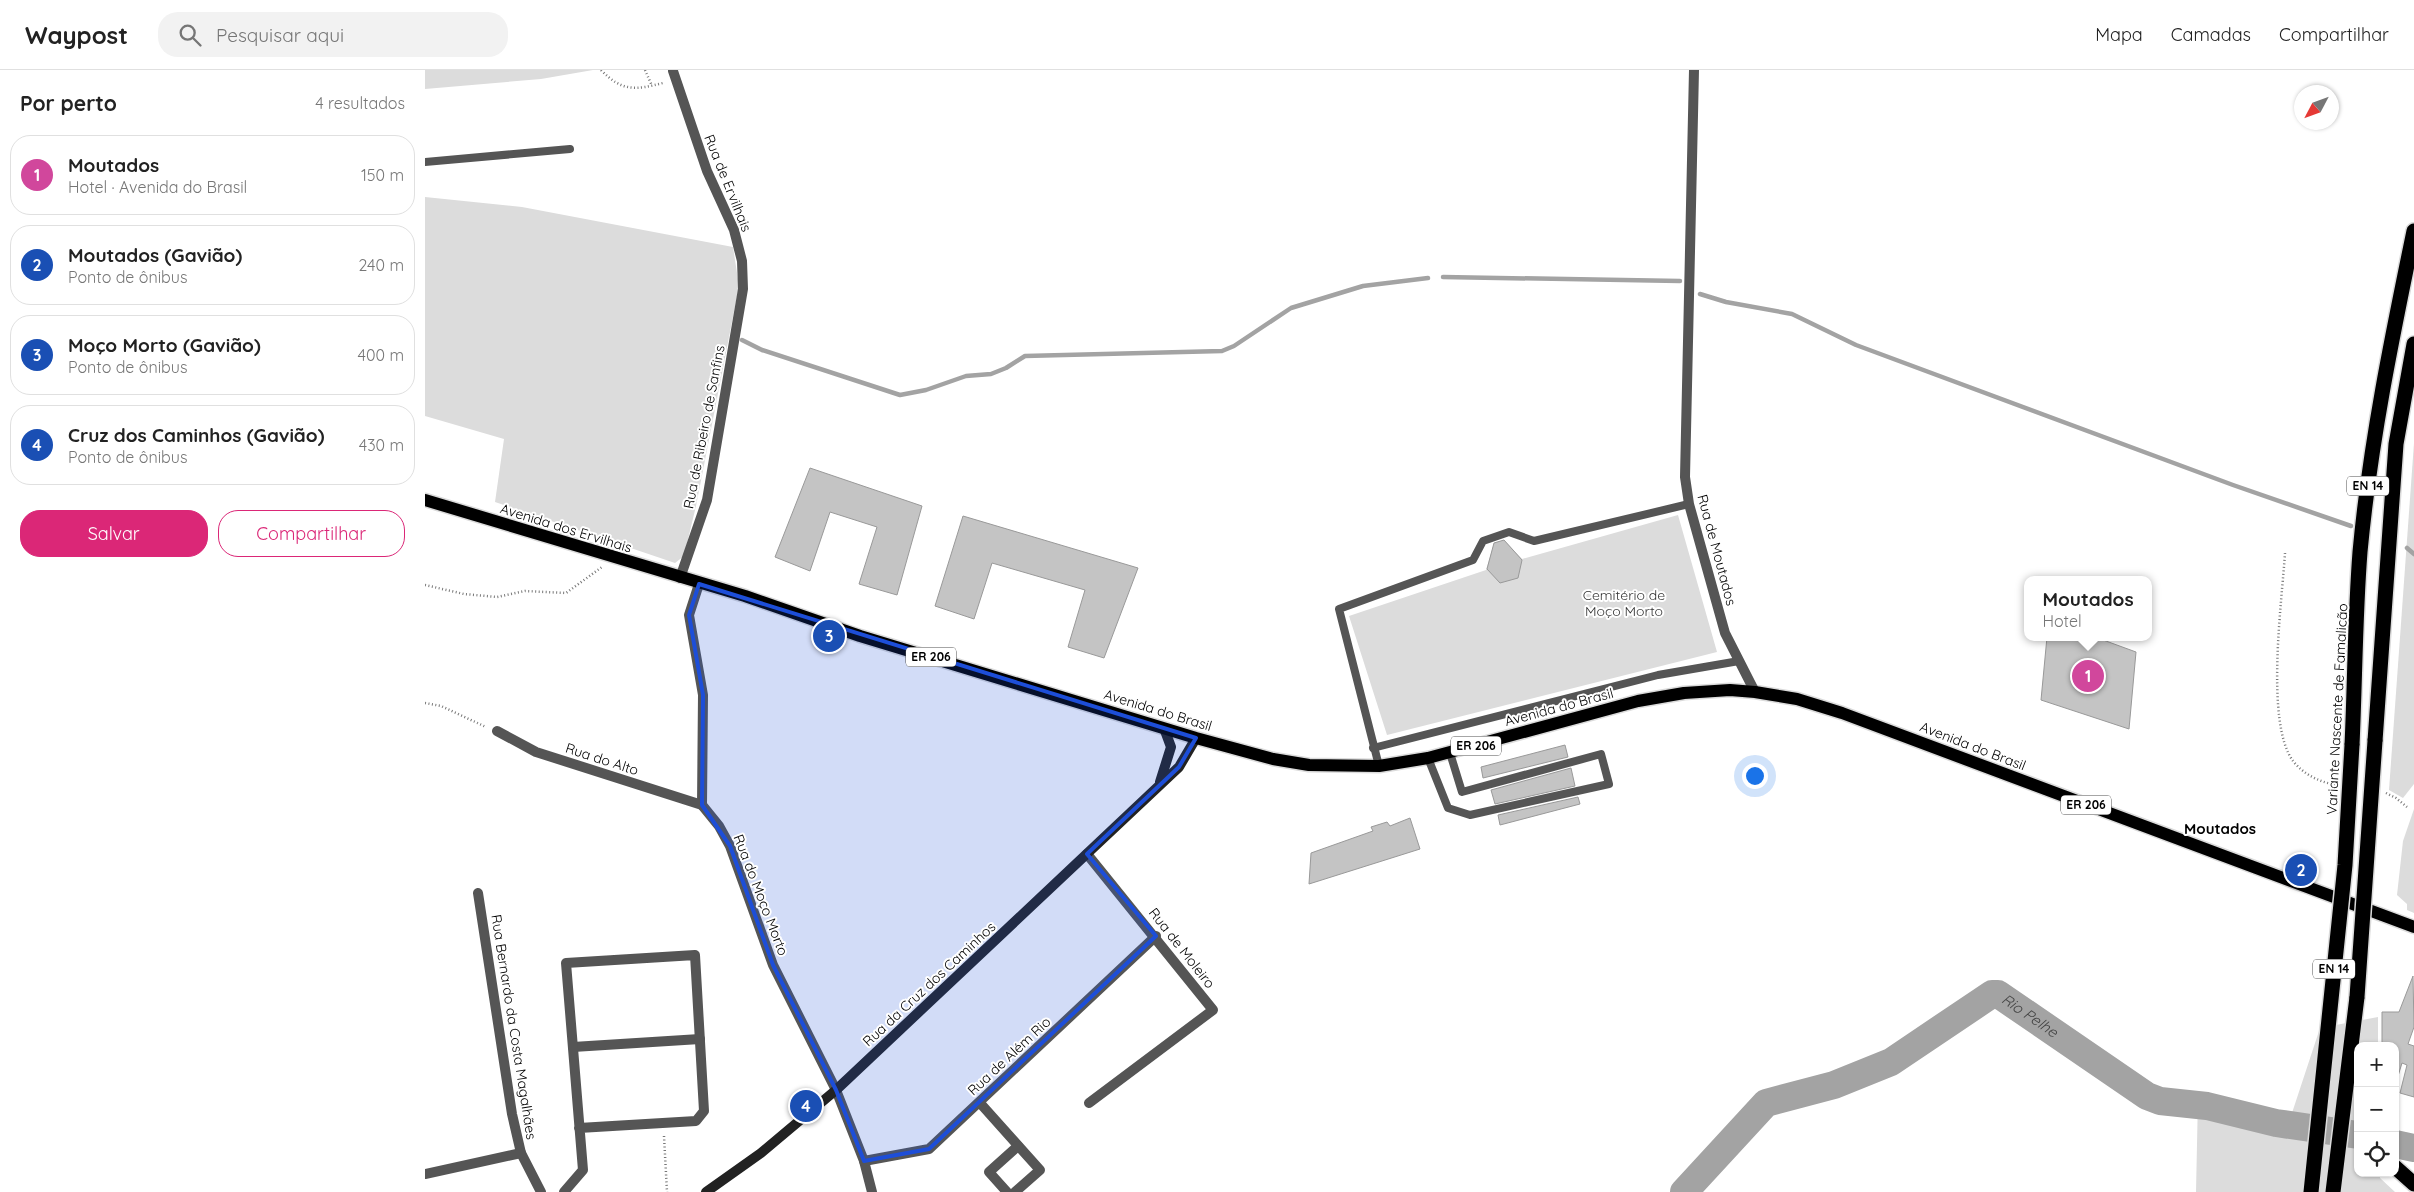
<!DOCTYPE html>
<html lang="pt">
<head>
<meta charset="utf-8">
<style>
  body { margin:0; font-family:Quicksand,sans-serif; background:#f2f2f2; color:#222 }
  .controls { position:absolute; right:15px; bottom:15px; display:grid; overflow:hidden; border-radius:10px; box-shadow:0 1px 4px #0004 }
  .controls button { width:45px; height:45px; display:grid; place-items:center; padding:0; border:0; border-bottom:1px solid #e0e0e0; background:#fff; color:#222; font:25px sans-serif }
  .compass { position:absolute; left:1869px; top:15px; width:45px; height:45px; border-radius:50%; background:#fff; box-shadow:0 1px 4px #0004; rotate:229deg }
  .you { position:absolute; left:1329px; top:705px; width:18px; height:18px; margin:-12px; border:4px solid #fff; border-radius:50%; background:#1a73e8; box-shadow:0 0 0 8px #1a73e833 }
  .badge { display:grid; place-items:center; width:32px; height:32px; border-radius:50%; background:#db2777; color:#fff; font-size:16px; font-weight:700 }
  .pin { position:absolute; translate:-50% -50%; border:2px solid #fff; box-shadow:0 1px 5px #0006 }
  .popup { position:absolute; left:1599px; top:506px; width:128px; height:65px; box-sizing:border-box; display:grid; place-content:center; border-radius:10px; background:#fff; filter:drop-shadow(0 1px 4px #0005); font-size:16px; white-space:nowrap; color:#767676 }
  .popup b { font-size:19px; color:#222 }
  .popup::after { content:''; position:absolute; left:50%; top:100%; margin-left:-10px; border:10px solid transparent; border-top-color:#fff }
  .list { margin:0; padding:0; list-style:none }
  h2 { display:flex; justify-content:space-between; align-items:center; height:65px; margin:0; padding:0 20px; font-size:21px }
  h2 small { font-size:16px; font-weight:400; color:#767676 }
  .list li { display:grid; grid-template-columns:32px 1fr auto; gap:15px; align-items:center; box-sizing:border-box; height:80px; margin:0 10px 10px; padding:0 10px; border:1px solid #e0e0e0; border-radius:20px }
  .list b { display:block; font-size:19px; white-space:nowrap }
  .list p { margin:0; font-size:16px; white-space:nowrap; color:#767676 }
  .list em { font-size:16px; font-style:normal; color:#767676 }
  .actions { display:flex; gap:10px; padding:15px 20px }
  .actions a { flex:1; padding:11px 0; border:1px solid #db2777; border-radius:20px; text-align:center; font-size:18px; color:#db2777 }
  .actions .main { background:#db2777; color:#fff }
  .icon { flex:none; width:28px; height:28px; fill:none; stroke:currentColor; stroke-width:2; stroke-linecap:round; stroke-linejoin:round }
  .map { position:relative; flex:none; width:1989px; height:1122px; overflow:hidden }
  header { display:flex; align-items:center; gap:30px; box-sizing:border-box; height:70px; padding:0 25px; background:#fff; border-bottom:1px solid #e0e0e0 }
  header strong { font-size:24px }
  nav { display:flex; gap:28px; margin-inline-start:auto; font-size:18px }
  .search { width:350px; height:45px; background:#f2f2f2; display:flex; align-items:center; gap:12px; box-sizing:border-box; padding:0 18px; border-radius:20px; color:#767676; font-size:19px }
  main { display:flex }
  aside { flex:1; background:#fff }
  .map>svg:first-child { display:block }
  .green { fill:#dcdcdc }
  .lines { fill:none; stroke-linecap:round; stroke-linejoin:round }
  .stream { stroke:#a3a3a3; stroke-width:4.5 }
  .river { stroke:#a3a3a3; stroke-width:28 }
  .building { fill:#c4c4c4; stroke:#999 }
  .primary-casing { stroke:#dbdbdb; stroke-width:15 }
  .highway-casing { stroke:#dbdbdb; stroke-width:18 }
  .path { stroke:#777; stroke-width:2.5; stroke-dasharray:1 2.5; stroke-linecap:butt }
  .lane { stroke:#555; stroke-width:8 }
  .street { stroke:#555; stroke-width:10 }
  .secondary { stroke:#222; stroke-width:10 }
  .primary { stroke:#000; stroke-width:12 }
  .highway { stroke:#000; stroke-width:15 }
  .highway-bridge-casing { stroke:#dbdbdb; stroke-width:18; stroke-linecap:butt }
  .highway-bridge { stroke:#000; stroke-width:15 }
  .marked { fill:#1d4ed8; fill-opacity:0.2; stroke:#1d4ed8; stroke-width:4; stroke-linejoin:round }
  .labels { text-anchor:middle; stroke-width:4; stroke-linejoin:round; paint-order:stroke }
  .shield { fill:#fff; stroke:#4c4c4c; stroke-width:1 }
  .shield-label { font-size:12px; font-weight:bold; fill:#000 }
  .street-label { font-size:14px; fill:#000; stroke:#fff }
  .park-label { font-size:14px; fill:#333; stroke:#fff }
  .neighbourhood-label { font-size:15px; font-weight:bold; fill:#000; stroke:#fff }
  .water-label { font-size:15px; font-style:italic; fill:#444; stroke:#fff }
</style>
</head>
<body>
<header>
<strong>Waypost</strong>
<div class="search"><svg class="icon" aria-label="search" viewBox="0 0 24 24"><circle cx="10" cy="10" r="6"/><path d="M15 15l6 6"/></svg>Pesquisar aqui</div>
<nav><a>Mapa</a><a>Camadas</a><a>Compartilhar</a></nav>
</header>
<main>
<aside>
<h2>Por perto<small>4 resultados</small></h2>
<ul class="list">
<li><span class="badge" style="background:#d1479c">1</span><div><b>Moutados</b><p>Hotel · Avenida do Brasil</p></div><em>150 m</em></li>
<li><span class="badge" style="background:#1a4fb4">2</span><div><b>Moutados (Gavião)</b><p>Ponto de ônibus</p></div><em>240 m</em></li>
<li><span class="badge" style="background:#1a4fb4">3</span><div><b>Moço Morto (Gavião)</b><p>Ponto de ônibus</p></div><em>400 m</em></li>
<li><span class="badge" style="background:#1a4fb4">4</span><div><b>Cruz dos Caminhos (Gavião)</b><p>Ponto de ônibus</p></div><em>430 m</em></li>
</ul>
<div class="actions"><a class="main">Salvar</a><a>Compartilhar</a></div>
</aside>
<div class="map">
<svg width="1989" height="1122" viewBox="0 0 1989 1122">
  <rect width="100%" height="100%" fill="#fff"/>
  <g class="green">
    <path d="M0,0H168L116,9L0,19Z"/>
    <path d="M0,127L97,137L308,177L314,216L271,436L259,486L250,493L70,432L79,369L0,346Z"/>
    <path d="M1989,373V714L1978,728L1964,720Z"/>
    <path d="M1253,445L1292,582L962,665L924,546L1061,500L1069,473L1079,470L1097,489Z"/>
    <path d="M1989,739V843L1982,840V834L1972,825L1978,771Z"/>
    <path d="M1953,947V976H1933V1103H1955V1108L1970,1122H1771L1773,1027L1866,1046L1895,958Z"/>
    <path d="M1989,1065V1087L1970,1077V1067Z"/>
  </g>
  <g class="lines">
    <g class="stream">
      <path d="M1018,207L1255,211"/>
      <path d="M1275,224L1301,232L1367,244L1431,275L1808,415L1926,456"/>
      <path d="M317,270L337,280L475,325L501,320L541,306L566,304L581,298L600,286L797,281L809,276L866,238L938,216L1003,208"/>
      <path d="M1982,478L1989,484"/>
    </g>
    <g class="river">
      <path d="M1970,1074L1989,1078"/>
      <path id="s1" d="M1259,1122L1341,1033L1409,1015L1466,992L1567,924H1573L1722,1026L1735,1031L1782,1036L1851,1053L1933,1065"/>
    </g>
  </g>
  <g class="building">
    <path d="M385,398L497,436L472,525L434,514L452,457L405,442L385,501L350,487Z"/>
    <path d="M538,446L713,498L679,588L643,577L660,520L567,493L549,549L510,536Z"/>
    <path d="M1079,470L1097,490L1093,508L1075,513L1062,499L1069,473Z"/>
    <path d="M1622,567H1670L1711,582L1704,659L1616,630Z"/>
    <path d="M1140,675L1143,687L1058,708L1056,697Z"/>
    <path d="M1146,698L1150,716L1070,734L1066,720Z"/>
    <path d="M1153,727L1155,734L1075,755L1073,745Z"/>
    <path d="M985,748L995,779L884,814L886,783L948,761L946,757L962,752L965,756Z"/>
    <path d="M1988,906L1989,957L1983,974L1989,976V1027L1975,1023L1982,995L1977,993L1973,1006H1970V976H1957V942H1974Z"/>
  </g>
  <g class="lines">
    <defs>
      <path id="primary" d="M0,430L320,526L435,566L771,668L848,689L884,695L954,696L1003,688L1213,631L1259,623L1305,620L1330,622L1372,629L1417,643L1989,857"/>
      <g id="highway">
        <path d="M1950,671L1971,374L1989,274"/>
        <path d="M1927,675C1930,611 1930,546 1935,482C1945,374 1967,267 1989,161"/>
        <path d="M1970,1097L1989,1114"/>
        <path d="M1908,1122L1932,927"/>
      </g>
    </defs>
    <use href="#primary" class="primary-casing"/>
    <use href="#highway" class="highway-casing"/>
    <g class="path">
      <path d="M176,0C197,22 211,20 238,13"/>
      <path d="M220,0L227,16"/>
      <path d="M1860,483C1857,531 1840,653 1868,691C1879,705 1895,712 1911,715"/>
      <path d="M0,515L39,524L72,527L100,521L141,523L177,497"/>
      <path d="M0,633L16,636L61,657"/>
      <path d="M1961,723L1971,728L1982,737"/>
      <path d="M239,1066L242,1122"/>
    </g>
    <g class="lane">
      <path d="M0,92L145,79"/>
      <path d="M948,678L1233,605L1314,591"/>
      <path d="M1003,688L1023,738L1045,745L1184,714L1176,684L1037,722L1025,683"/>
      <path d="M954,696L914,539L1048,490L1058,471L1084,462L1109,471L1264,434"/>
    </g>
    <g class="street">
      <path d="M1269,0L1260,407L1264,434L1300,563L1330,622"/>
      <path d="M248,1L282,101L309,160L317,191L318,219L282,430L255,508"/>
      <path d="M274,514L264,545L278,625L277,735L294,756L305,776L348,895L411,1020L439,1091L447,1122"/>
      <path d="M72,661L111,682L277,735"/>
      <path d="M662,784L788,940L664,1033"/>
      <path d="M53,823L87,1044L96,1083L116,1122"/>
      <path d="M148,977L275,969"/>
      <path d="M555,1033L615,1100L590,1122"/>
      <path d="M439,1091L504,1079L731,866"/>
      <path d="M0,1104L96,1083"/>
      <path d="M139,1122L158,1100L141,893L270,885L279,1041L271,1051L154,1058"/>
      <path d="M582,1122L564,1102L593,1076"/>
    </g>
    <g class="secondary">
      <path d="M735,712L746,677L739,658"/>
      <path d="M281,1122L336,1083L411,1020L754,697L771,668"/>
    </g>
    <use href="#primary" class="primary"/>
    <use href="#highway" class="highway"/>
    <defs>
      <g id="highway-bridge">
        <path d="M1932,927L1950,671"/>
        <path d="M1886,1122L1920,795L1927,675"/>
      </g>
    </defs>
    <use href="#highway-bridge" class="highway-bridge-casing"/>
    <use href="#highway-bridge" class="highway-bridge"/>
  </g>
  <path class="marked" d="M274,514L771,668L754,697L662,784L731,866L504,1079L439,1091L411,1020L348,895L305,776L277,735L278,625L264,545Z"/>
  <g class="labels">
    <g class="shield">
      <rect x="1922" y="406.5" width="42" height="19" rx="4"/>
      <rect x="481" y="577.5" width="50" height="19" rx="4"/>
      <rect x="1026" y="666.5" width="50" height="19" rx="4"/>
      <rect x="1636" y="725.5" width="50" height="19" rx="4"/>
      <rect x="1888" y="889.5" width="42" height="19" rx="4"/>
    </g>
    <g class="shield-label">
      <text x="1943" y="420">EN 14</text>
      <text x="506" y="591">ER 206</text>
      <text x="1051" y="680">ER 206</text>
      <text x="1661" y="739">ER 206</text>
      <text x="1909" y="903">EN 14</text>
    </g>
    <g class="street-label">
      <text transform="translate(303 113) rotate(68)" y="5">Rua de Ervilhais</text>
      <text transform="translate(279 357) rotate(-79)" y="5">Rua de Ribeiro de Sanfins</text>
      <text transform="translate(141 458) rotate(17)" y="5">Avenida dos Ervilhais</text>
      <text transform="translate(1292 480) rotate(75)" y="5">Rua de Moutados</text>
      <text transform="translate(1134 637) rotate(-15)" y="5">Avenida do Brasil</text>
      <text transform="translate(1912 639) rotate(-87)" y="5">Variante Nascente de Famalicão</text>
      <text transform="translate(733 640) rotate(17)" y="5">Avenida do Brasil</text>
      <text transform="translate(1548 676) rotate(21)" y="5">Avenida do Brasil</text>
      <text transform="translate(177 689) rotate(18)" y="5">Rua do Alto</text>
      <text transform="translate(336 825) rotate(69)" y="5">Rua do Moço Morto</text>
      <text transform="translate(757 878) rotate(52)" y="5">Rua de Moleiro</text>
      <text transform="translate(504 914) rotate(-43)" y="5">Rua da Cruz dos Caminhos</text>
      <text transform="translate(89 957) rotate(81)" y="5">Rua Bernardo da Costa Magalhães</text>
      <text transform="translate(584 986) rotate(-43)" y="5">Rua de Além Rio</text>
    </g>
    <g class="park-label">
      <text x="1199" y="530">Cemitério de<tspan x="1199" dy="16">Moço Morto</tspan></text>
    </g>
    <g class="neighbourhood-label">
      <text x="1795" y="764">Moutados</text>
    </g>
    <g class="water-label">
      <text dy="5" stroke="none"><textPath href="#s1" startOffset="419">Rio Pelhe</textPath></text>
    </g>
  </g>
</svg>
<div class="controls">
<button>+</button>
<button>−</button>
<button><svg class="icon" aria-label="locate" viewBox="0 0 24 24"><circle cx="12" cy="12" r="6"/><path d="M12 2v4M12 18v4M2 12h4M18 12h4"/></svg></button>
</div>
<svg class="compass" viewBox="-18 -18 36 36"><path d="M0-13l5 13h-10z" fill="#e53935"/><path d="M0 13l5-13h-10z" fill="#767676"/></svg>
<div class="you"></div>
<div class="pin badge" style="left:1663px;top:606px;background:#d1479c">1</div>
<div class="popup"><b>Moutados</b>Hotel</div>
<div class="pin badge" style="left:1876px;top:800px;background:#1a4fb4">2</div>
<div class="pin badge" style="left:404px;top:566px;background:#1a4fb4">3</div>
<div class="pin badge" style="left:381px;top:1036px;background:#1a4fb4">4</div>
</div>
</main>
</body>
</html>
